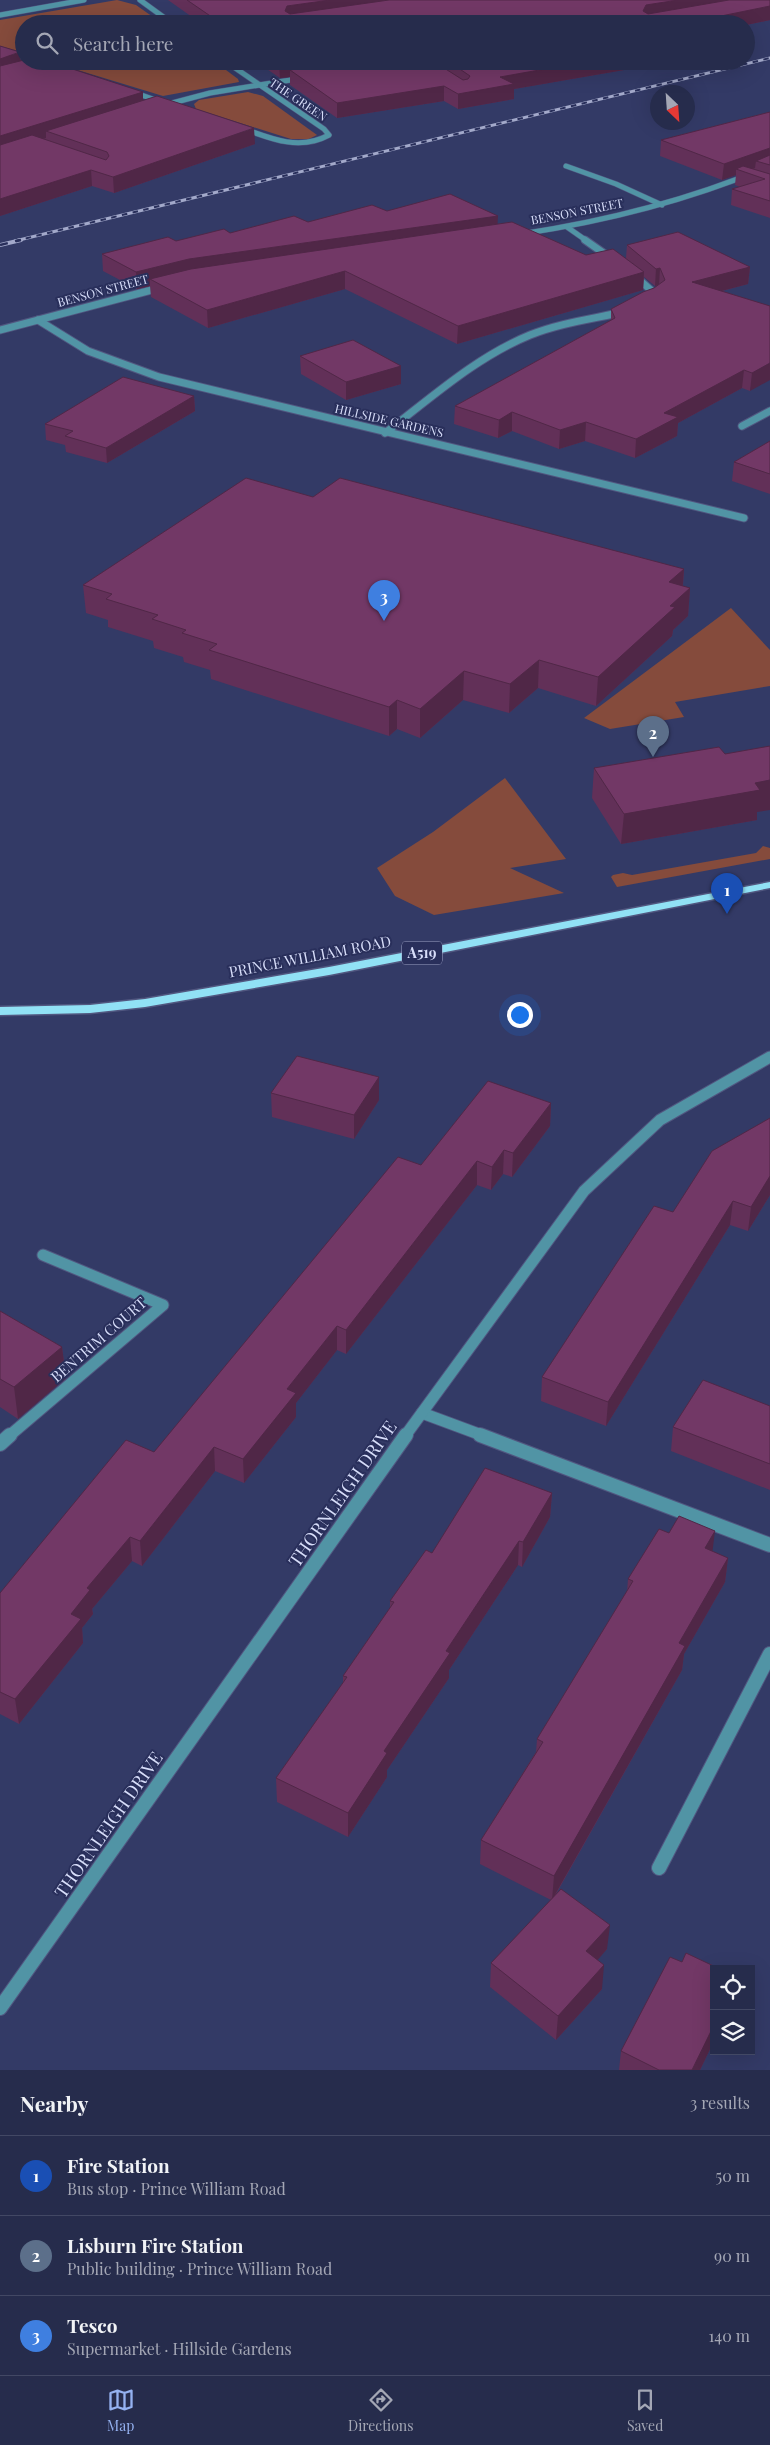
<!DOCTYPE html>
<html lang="en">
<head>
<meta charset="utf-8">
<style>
  body { margin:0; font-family:"Playfair Display",serif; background:#323856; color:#f1f3f6 }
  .controls { position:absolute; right:15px; bottom:15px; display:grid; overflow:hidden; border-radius:0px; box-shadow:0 5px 20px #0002 }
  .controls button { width:45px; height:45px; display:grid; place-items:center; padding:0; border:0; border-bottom:1px solid #424864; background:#262c4c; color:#f1f3f6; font:25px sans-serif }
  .compass { position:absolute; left:650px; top:85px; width:45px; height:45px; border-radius:50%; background:#262c4c; box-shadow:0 5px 20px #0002; rotate:155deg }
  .you { position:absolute; left:519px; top:1014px; width:18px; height:18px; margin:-12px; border:4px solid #fff; border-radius:50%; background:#1a73e8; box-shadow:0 0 0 8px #1a73e833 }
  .badge { display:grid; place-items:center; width:32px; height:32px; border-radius:50%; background:#95b2f1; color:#fff; font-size:16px; font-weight:700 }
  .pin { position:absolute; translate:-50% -41px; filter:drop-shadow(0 1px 2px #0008) }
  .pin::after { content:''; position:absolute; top:26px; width:18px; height:15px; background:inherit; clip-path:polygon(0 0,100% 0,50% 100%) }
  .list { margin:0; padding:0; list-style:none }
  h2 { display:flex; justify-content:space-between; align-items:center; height:65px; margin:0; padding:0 20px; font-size:21px }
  h2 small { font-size:16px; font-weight:400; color:#a4a7b5 }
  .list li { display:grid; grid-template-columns:32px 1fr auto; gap:15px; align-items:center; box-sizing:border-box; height:80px; padding:0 20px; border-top:1px solid #424864 }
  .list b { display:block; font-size:19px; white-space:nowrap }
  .list p { margin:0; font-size:16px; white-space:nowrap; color:#a4a7b5 }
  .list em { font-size:16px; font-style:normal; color:#a4a7b5 }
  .icon { flex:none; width:28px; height:28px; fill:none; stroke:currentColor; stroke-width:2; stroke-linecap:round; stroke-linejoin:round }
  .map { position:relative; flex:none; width:770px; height:2070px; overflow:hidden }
  .search { position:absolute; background:#262c4c; box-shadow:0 5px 20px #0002; left:15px; right:15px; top:15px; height:55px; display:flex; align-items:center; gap:12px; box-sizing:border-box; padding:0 18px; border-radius:28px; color:#a4a7b5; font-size:19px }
  .sheet { height:305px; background:#262c4c }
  nav { display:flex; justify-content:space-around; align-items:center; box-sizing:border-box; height:70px; border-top:1px solid #424864; background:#262c4c; font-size:14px; color:#a4a7b5 }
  nav a { display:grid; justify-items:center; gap:2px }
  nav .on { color:#95b2f1 }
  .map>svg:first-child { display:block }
  .green { fill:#854b3c }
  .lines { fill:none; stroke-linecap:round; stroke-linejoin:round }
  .street-far3-casing { stroke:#515780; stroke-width:6 }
  .street-far2-casing { stroke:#515780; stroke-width:9 }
  .street-far1-casing { stroke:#515780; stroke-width:13 }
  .street-casing { stroke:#515780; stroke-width:16 }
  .primary-casing { stroke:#515780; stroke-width:3 }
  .street-far3 { stroke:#5194a5; stroke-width:5 }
  .street-far2 { stroke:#5194a5; stroke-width:7 }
  .street-far1 { stroke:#5194a5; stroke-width:11 }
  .street { stroke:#5194a5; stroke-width:14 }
  .primary { fill:#91e1f5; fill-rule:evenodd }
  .rail-far1-casing { stroke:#a3a9ca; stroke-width:3 }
  .rail-casing { stroke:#a3a9ca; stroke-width:4 }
  .rail-far1 { stroke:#292f5b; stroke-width:2; stroke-dasharray:5.5; stroke-linecap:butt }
  .rail { stroke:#292f5b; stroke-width:2.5; stroke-dasharray:8; stroke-linecap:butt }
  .wall { fill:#623058 }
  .shaded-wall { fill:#502747 }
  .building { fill:#723866; stroke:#502747 }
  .labels { text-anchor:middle; stroke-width:4; stroke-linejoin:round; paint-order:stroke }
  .far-street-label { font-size:12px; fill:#d7ddf9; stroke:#292f5b }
  .shield { fill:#292f5b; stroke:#a3a9ca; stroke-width:1 }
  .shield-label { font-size:14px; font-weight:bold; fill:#d7ddf9 }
  .street-label { font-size:15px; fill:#d7ddf9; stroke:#292f5b }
  .near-street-label { font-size:18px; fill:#d7ddf9; stroke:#292f5b }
</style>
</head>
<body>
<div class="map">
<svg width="770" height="2070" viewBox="0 0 770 2070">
  <rect width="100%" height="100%" fill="#333a66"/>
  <g class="green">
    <path d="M117,0L136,5L163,24H24V53L0,46V20Z"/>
    <path d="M48,61H214L238,79L239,82L163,96Z"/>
    <path d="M248,92L263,96L317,135L309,139H291L196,109L194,104L199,100Z"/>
    <path d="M731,608L770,650V686L675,702L684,717L610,729L584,718Z"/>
    <path d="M505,778L566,859L510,868L564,893L434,915L395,896L377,868L433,832Z"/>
    <path d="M763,846L770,848V859L617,887L611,877L613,875L623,873L632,875L756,853Z"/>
  </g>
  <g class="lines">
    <defs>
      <g id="street-far3">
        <path d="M140,0L173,24"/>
        <path d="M0,15L84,0"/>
        <path d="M0,49L24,57"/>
        <path d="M225,61L324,129L329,135C300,151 271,139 242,128"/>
        <path d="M130,91L164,103"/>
        <path d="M161,106L210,93L303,78"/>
        <path d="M566,166L616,184L662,205"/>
        <path d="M567,227L587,241"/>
        <path d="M521,234C607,221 690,200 770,166"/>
      </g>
      <g id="street-far2">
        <path d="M585,240L612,259"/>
        <path d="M634,275L653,292L651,301"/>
        <path d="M38,320L88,351L159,377L744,518"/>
        <path d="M0,330L163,287"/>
        <path d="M742,426L770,411"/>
        <path d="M385,433C431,398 476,357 530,335C560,323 592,319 623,312"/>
      </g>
      <g id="street-far1">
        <path d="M422,1413L484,1436"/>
        <path d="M9,1436L163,1305L43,1255"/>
        <path d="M405,1436L584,1191L660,1120L770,1057"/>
      </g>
      <g id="street">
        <path d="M480,1435L770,1545"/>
        <path d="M0,1444L10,1435"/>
        <path d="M659,1868L770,1654"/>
        <path d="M0,2008L406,1435"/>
      </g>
      <path id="primary" d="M770,882V888L329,975L145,1007L90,1013L0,1015V1007L90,1005L145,999L329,967Z"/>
    </defs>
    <use href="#street-far3" class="street-far3-casing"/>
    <use href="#street-far2" class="street-far2-casing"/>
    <use href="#street-far1" class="street-far1-casing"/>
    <use href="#street" class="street-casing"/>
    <use href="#primary" class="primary-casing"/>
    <use href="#street-far3" class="street-far3"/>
    <use href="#street-far2" class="street-far2"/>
    <use href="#street-far1" class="street-far1"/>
    <use href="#street" class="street"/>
    <use href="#primary" class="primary"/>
    <defs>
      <path id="rail-far1" d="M15,241L770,58"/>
      <path id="rail" d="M0,245L21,240"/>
    </defs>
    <use href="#rail-far1" class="rail-far1-casing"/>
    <use href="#rail" class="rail-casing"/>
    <use href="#rail-far1" class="rail-far1"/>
    <use href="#rail" class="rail"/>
  </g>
  <g class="wall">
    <path d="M168,0H770V20L746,25V24H202Z"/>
    <path d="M0,46L21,61L143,92V101L255,144L114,193L92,186L0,216Z"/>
    <path d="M255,61H676L514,89V99L458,109L444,101L337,118L290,85V77L280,78Z"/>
    <path d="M770,112V218L731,205L732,189L740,187L735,185L736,175L722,180L660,156L661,140Z"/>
    <path d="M387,211L498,224L586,255L626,258L627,245L750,267L748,284L722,291L770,306L750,391L742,388L678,423L677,436L635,458L585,441L559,449L512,431L498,438L454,424L455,406L611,320V309L654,288L659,285L655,286L644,277L643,290L457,344L345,289L208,328L151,297L150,286L137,289L103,271L102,254L230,233Z"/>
    <path d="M300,356L401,384L346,400L301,374Z"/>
    <path d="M194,396L195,411L107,463L66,452L65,445L46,440L45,424Z"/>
    <path d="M770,441V494L732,481L734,462Z"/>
    <path d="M313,497L684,569L683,586L690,588L688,616L673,630L672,636L596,706L538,688L509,713L463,700L420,738L397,729L389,736L211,679L210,670L184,662L183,657L154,648L153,641L108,627V620L86,613L83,585Z"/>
    <path d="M594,768L757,812V820L621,844L592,798Z"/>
    <path d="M271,1093L379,1100L354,1139L272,1117Z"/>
    <path d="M551,1103L550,1126L512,1177L503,1174L491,1190L477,1185L346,1354L337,1350L296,1403V1417L244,1483L215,1471L142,1566L132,1561L92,1609L93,1614L82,1628L83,1643L19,1724L0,1714V1593L154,1452L421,1165Z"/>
    <path d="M770,1118V1195L748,1231L730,1225L606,1426L541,1401L542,1377L673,1212Z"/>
    <path d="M0,1311L62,1347L66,1378L18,1419L0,1407Z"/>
    <path d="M770,1406V1490L671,1451L673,1427Z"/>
    <path d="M552,1493L550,1517L522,1567L518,1565L449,1670V1678L387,1770V1777L348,1837L277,1802L276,1778L343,1683V1676L390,1608V1601L432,1553Z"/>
    <path d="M713,1552L728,1558L725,1582L684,1654L682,1670L556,1894L607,1949L597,1960L602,1989L556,2040L490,1987L491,1963L551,1900L480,1864L481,1840L536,1752L537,1739L627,1592L628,1579Z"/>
    <path d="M682,1962L714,1969V2041L700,2070H619L621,2051Z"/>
  </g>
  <g class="shaded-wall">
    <path d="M330,0H426L288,20L285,11L287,6Z"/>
    <path d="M678,0H745L645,20L643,11L646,5Z"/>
    <path d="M770,6V20L746,25V24H682Z"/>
    <path d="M20,52L21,67L0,74V59Z"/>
    <path d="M293,61H393L290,70V77L280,78L279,63Z"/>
    <path d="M591,61H676L514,89V99L458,109V94L500,77Z"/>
    <path d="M444,86V101L337,118V103Z"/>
    <path d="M143,92V107L46,131V138L0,152V136Z"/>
    <path d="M254,128L255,144L114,193L113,177Z"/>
    <path d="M770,148V163L756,161L755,168L745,172L736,169V175L722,180L724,164Z"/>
    <path d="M91,170L92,186L0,216V199Z"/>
    <path d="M498,216L497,232L150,279V286L137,289L136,272L189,259Z"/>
    <path d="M750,267L748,284L691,299L692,282Z"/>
    <path d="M660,268L659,285L655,286L656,269Z"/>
    <path d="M345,271V289L208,328L207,310Z"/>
    <path d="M644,272L643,290L457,344L458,326Z"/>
    <path d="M770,363V380L750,391L752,373Z"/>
    <path d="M401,366V384L346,400V382Z"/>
    <path d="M744,370L742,388L678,423L677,436L635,458L636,439L664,413Z"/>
    <path d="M194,396L195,411L107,463L106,448Z"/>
    <path d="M512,412V431L498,438L499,420Z"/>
    <path d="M586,422L585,441L559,449L560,430Z"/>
    <path d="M684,569L682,595L690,588L688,616L673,630L672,636L596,706L598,677L669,582Z"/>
    <path d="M539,660L538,688L509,713L510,684Z"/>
    <path d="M464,671L463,700L420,738V709Z"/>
    <path d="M397,700V729L389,736V707Z"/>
    <path d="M770,780V810L757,812V820L621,844L624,814L755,783Z"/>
    <path d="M379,1077V1100L354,1139V1115Z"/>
    <path d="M551,1103L550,1126L512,1177L513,1153Z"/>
    <path d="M504,1150L503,1174L491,1190L492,1167Z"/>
    <path d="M477,1161V1185L346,1354V1330Z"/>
    <path d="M770,1176V1195L748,1231L751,1207Z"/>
    <path d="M733,1201L730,1225L606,1426L608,1402Z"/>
    <path d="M337,1326V1350L296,1403V1417L244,1483L243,1459L287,1389Z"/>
    <path d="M62,1347L66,1378L18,1419L14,1387Z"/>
    <path d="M214,1447L215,1471L142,1566L140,1541Z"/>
    <path d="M552,1493L550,1517L522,1567L523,1542Z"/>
    <path d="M715,1531L712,1555L705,1548Z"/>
    <path d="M130,1537L132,1561L92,1609L93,1614L82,1628L83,1643L19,1724L15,1699L87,1588Z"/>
    <path d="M519,1541L518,1565L449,1670V1678L387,1770V1777L348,1837V1813L384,1751L446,1651Z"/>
    <path d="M728,1558L725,1582L684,1654L682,1670L552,1900L554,1876L679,1643Z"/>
    <path d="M610,1925L607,1949L584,1976L586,1951Z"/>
    <path d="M604,1965L602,1989L556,2040L558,2016Z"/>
    <path d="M714,2025V2041L700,2070H692Z"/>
  </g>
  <g class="building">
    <path d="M187,0H330L287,6L285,11L290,14L389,0H678L646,5L643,11L648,14L729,0H770V6L682,24H222Z"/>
    <path d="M0,46L20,52L0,59Z"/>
    <path d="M24,60V61H48L143,92L0,136V66Z"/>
    <path d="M276,61H293L279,63Z"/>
    <path d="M352,61H433L463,80L468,79L470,76L448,61H590L500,77L514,84L458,94L444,86L337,103L290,70Z"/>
    <path d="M157,96L254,128L113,177L91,170L0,199V145L32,135L106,160L109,156L107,152L46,131Z"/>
    <path d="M770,112V148L724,164L661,140Z"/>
    <path d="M770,155V165L756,161Z"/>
    <path d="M743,166L770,174V201L732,189L765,179L736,169Z"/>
    <path d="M450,194L498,216L189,259L136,272L102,254L168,237L176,241L224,229L230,233L294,216L308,222L372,205L387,211Z"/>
    <path d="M512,222L586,255L613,249L644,272L458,326L345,271L207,310L150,279L191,269Z"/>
    <path d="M678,232L750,267L692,282L770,306V363L752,373L744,370L664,413L678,417L636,439L586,422L560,430L512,412L499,420L455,406L615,318L611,309L643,292L654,288L665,280L660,268L656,269L627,245Z"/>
    <path d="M353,340L401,366L346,382L300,356Z"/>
    <path d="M123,377L194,396L106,448L65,436L73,431L45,424Z"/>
    <path d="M770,441V474L734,462Z"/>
    <path d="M246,478L313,497L340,478L684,569L669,582L690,588L670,606L675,607L598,677L539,660L510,684L464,671L420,709L397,700L389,707L209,650L217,644L182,633L186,630L152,619L158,615L106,599L112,594L83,585Z"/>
    <path d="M770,746V780L755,783L760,790L624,814L594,768L719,747L725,754Z"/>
    <path d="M297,1056L379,1077L354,1115L271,1093Z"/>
    <path d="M488,1081L551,1103L513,1153L504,1150L492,1167L477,1161L346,1330L337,1326L287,1389L296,1393L243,1459L214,1447L140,1541L130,1537L87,1588L90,1590L71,1614L81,1619L15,1699L0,1692V1593L126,1440L154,1452L398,1157L421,1165Z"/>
    <path d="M770,1118V1176L751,1207L733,1201L608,1402L542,1377L654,1206L673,1212L712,1151Z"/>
    <path d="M0,1311L62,1347L14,1387L0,1379Z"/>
    <path d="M703,1380L770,1406V1464L673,1427Z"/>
    <path d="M485,1468L552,1493L523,1542L519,1541L446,1651L450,1653L384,1751L387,1753L348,1813L276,1778L347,1677L343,1676L394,1602L390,1601L426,1550L432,1553Z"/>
    <path d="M679,1516L715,1531L705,1548L728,1558L679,1643L685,1646L554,1876L481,1840L543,1742L537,1739L633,1581L628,1579L659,1529L669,1533Z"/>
    <path d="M561,1889L610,1925L586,1951L604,1965L558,2016L491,1963Z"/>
    <path d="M686,1953L720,1969H714V2025L692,2070H659L621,2051L670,1957L682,1962Z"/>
  </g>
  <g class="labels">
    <g class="far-street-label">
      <text transform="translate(298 100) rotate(34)" y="4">THE GREEN</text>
      <text transform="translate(577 212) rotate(-11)" y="4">BENSON STREET</text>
      <text transform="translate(103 291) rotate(-15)" y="4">BENSON STREET</text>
      <text transform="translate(389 421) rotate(13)" y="4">HILLSIDE GARDENS</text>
    </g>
    <rect class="shield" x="402" y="941.5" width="40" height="23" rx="4"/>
    <g class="shield-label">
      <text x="422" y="958">A519</text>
    </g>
    <g class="street-label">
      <text transform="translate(310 957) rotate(-11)" y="5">PRINCE WILLIAM ROAD</text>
      <text transform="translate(99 1340) rotate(-41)" y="5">BENTRIM COURT</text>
    </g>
    <g class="near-street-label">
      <text transform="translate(343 1494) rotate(-55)" y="6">THORNLEIGH DRIVE</text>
      <text transform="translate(109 1825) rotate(-55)" y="6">THORNLEIGH DRIVE</text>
    </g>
  </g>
</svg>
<div class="controls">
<button><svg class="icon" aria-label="locate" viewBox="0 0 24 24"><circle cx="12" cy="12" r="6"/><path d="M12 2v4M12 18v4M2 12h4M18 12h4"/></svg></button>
<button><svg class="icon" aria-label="layers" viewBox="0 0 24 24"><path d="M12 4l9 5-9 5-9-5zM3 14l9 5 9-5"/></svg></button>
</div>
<svg class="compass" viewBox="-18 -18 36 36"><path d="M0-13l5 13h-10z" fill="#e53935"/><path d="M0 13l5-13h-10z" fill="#a4a7b5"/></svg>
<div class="you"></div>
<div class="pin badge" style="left:727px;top:914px;background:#1a4fb4">1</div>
<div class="pin badge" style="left:653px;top:757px;background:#5c6f8a">2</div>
<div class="pin badge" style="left:384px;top:621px;background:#3f7fe0">3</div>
<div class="search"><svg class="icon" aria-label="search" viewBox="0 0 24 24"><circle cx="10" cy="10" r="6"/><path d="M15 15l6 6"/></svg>Search here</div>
</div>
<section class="sheet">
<h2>Nearby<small>3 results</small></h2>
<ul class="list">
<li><span class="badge" style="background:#1a4fb4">1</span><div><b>Fire Station</b><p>Bus stop · Prince William Road</p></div><em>50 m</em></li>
<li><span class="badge" style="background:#5c6f8a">2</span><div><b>Lisburn Fire Station</b><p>Public building · Prince William Road</p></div><em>90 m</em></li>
<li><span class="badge" style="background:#3f7fe0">3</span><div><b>Tesco</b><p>Supermarket · Hillside Gardens</p></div><em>140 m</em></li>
</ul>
</section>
<nav>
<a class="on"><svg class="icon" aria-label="map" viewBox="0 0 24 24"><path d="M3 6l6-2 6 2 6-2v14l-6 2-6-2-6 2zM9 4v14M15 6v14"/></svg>Map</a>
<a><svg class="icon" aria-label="directions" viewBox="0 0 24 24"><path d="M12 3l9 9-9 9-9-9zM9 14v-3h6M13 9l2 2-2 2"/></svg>Directions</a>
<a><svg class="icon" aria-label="saved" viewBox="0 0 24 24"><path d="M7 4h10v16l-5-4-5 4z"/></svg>Saved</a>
</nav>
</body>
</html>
